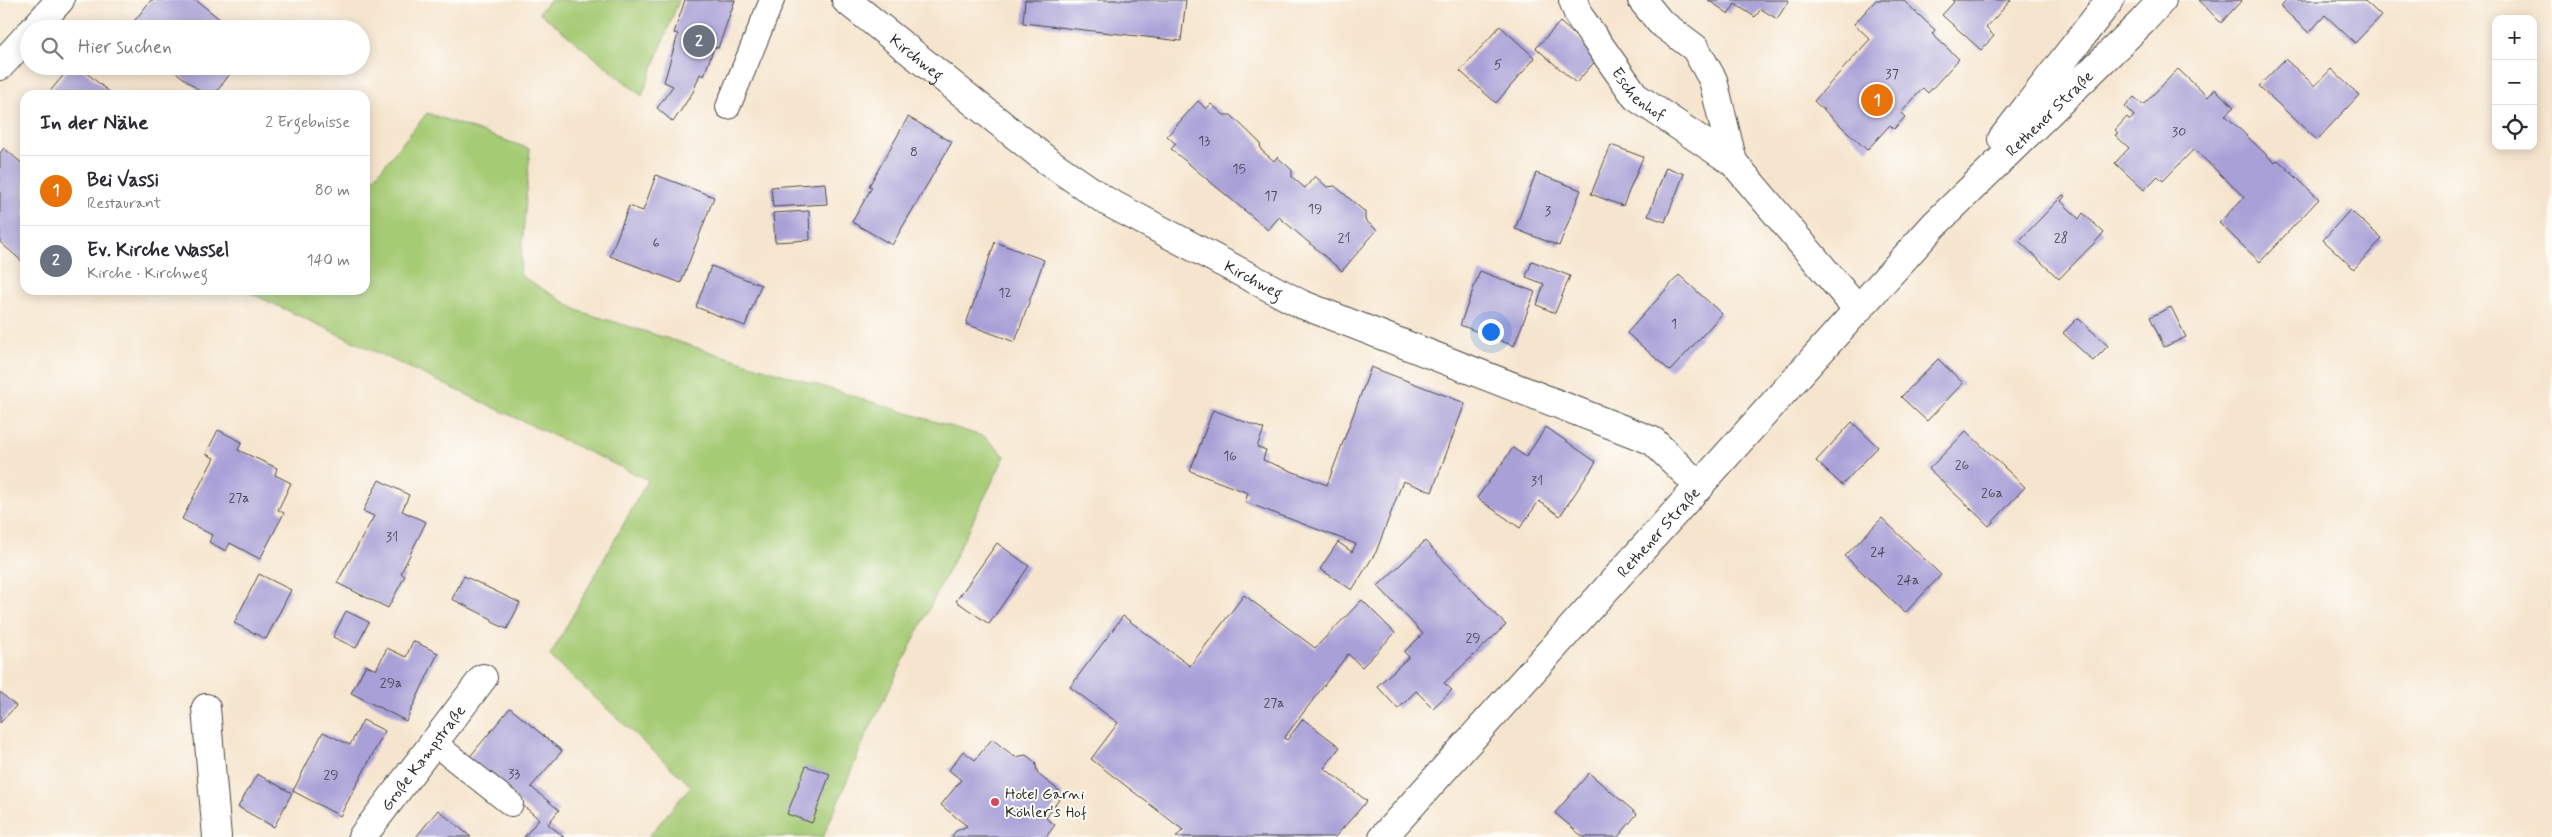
<!DOCTYPE html>
<html lang="de">
<head>
<meta charset="utf-8">
<style>
  body { margin:0; font-family:Mynerve,sans-serif; background:#f2f2f3; color:#2b2b33 }
  .controls { position:absolute; right:15px; top:15px; display:grid; overflow:hidden; border-radius:10px; box-shadow:0 2px 12px #0003 }
  .controls button { width:45px; height:45px; display:grid; place-items:center; padding:0; border:0; border-bottom:1px solid #e1e1e2; background:#fff; color:#2b2b33; font:25px sans-serif }
  .you { position:absolute; left:1490px; top:331px; width:18px; height:18px; margin:-12px; border:4px solid #fff; border-radius:50%; background:#1a73e8; box-shadow:0 0 0 8px #1a73e833 }
  .badge { display:grid; place-items:center; width:32px; height:32px; border-radius:50%; background:#d1495b; color:#fff; font-size:16px; font-weight:700 }
  .pin { position:absolute; translate:-50% -50%; border:2px solid #fff; box-shadow:0 1px 5px #0006 }
  .list { margin:0; padding:0; list-style:none }
  h2 { display:flex; justify-content:space-between; align-items:center; height:65px; margin:0; padding:0 20px; font-size:21px }
  h2 small { font-size:16px; font-weight:400; color:#7c7c81 }
  .list li { display:grid; grid-template-columns:32px 1fr auto; gap:15px; align-items:center; box-sizing:border-box; height:70px; padding:0 20px; border-top:1px solid #e1e1e2 }
  .list b { display:block; font-size:19px; white-space:nowrap }
  .list p { margin:0; font-size:16px; white-space:nowrap; color:#7c7c81 }
  .list em { font-size:16px; font-style:normal; color:#7c7c81 }
  .icon { flex:none; width:28px; height:28px; fill:none; stroke:currentColor; stroke-width:2; stroke-linecap:round; stroke-linejoin:round }
  .map { position:relative; flex:none; width:2552px; height:837px; overflow:hidden }
  .search { position:absolute; background:#fff; box-shadow:0 2px 12px #0003; left:20px; top:20px; width:350px; height:55px; display:flex; align-items:center; gap:12px; box-sizing:border-box; padding:0 18px; border-radius:28px; color:#7c7c81; font-size:19px }
  .panel { position:absolute; background:#fff; box-shadow:0 2px 12px #0003; left:20px; top:90px; width:350px; height:205px; border-radius:15px }
  .map>svg:first-child { display:block }
  .green { fill:#a6cb75; stroke:#687b50 }
  .building { fill:#a9a0d7 }
  .lines { fill:none; stroke-linecap:round; stroke-linejoin:round }
  .service-casing { stroke:#494743; stroke-width:26 }
  .minor-casing { stroke:#494743; stroke-width:30 }
  .secondary-casing { stroke:#494743; stroke-width:30 }
  .service { stroke:#fff; stroke-width:24 }
  .minor { stroke:#fff; stroke-width:28 }
  .secondary { stroke:#fff; stroke-width:28 }
  .poi-dot { fill:#d1495b; stroke:#fdfcf7; stroke-width:2 }
  .labels { text-anchor:middle; stroke-width:4; stroke-linejoin:round; paint-order:stroke }
  .number-label { font-size:14px; fill:#4a4856 }
  .street-label { font-size:16px; fill:#2b2b2b; stroke:#fdfcf7 }
  .poi-label { font-size:16px; fill:#2b2b2b; stroke:#fdfcf7; text-anchor:start }
</style>
</head>
<body>
<div class="map">
<svg width="2552" height="837" viewBox="0 0 2552 837">
  <rect width="100%" height="100%" fill="#fdfcf7"/>
  <filter id="ink" filterUnits="userSpaceOnUse"><feTurbulence type="fractalNoise" baseFrequency=".02" numOctaves="2"/><feDisplacementMap in="SourceGraphic" scale="10" xChannelSelector="R" yChannelSelector="G"/><feConvolveMatrix kernelMatrix="1 2 1 2 8 2 1 2 1" color-interpolation-filters="sRGB"/></filter>
  <filter id="wash" filterUnits="userSpaceOnUse"><feTurbulence type="fractalNoise" baseFrequency=".0096" numOctaves="4" result="noise"/><feDisplacementMap in="SourceGraphic" scale="20" xChannelSelector="R" yChannelSelector="G"/><feGaussianBlur stdDeviation="1.12" result="paint"/><feColorMatrix in="noise" values="0 0 0 0 0 0 0 0 0 0 0 0 0 0 0 0 0 1.4 0 .05"/><feComposite in="paint" operator="in"/></filter>
  <g filter="url(#wash)">
    <rect width="100%" height="100%" fill="#f6e5ce"/>
    <g class="green">
      <path d="M550,0H679L642,96L539,12Z"/>
      <path d="M427,113L530,149L520,275L579,311L985,437L1005,456L866,736L823,837H648L691,786L550,656L648,480L244,290H365V183L374,178Z"/>
    </g>
    <g id="blocks">
      <g class="building">
        <path d="M151,0H196L232,29H128Z"/>
        <path d="M685,0H735L718,48L714,47L704,76L700,74L693,92L673,122L657,108L673,86L664,82L678,34L674,33Z"/>
        <path d="M1025,0H1186L1181,41L1023,23Z"/>
        <path d="M1708,0H1789L1777,19L1761,9L1755,17L1735,4L1729,14Z"/>
        <path d="M1876,0H1903L1935,30L1932,34L1959,59L1928,93L1923,88L1901,113L1905,117L1894,129L1890,125L1867,150L1814,101L1870,39L1854,24Z"/>
        <path d="M1952,0H2011L1986,28L1994,36L1981,50L1942,15L1954,2Z"/>
        <path d="M2199,0H2242L2221,23Z"/>
        <path d="M2287,0H2364L2381,16L2355,43L2325,15L2309,33L2281,7Z"/>
        <path d="M1560,22L1599,57L1576,83L1536,48Z"/>
        <path d="M1500,26L1535,58L1496,103L1460,71Z"/>
        <path d="M2285,59L2315,86L2331,69L2359,95L2317,140L2259,86Z"/>
        <path d="M71,66H78L113,95H47Z"/>
        <path d="M168,66H236L214,95H205Z"/>
        <path d="M2178,69L2208,97L2215,89L2234,107L2225,115L2275,163L2278,160L2319,199L2260,262L2219,223L2244,197L2194,149L2163,181L2158,176L2144,190L2115,163L2129,148L2115,135L2118,133L2115,130L2127,117L2130,120L2134,116L2125,107L2134,97L2143,105Z"/>
        <path d="M1198,101L1206,109L1211,104L1224,115H1231L1260,143L1261,150L1274,161L1277,157L1292,170V177L1305,188L1315,176L1327,187L1335,186L1365,212V220L1377,230L1342,271L1279,217L1268,230L1171,149L1176,144L1167,136Z"/>
        <path d="M908,117L952,142L892,245L852,222L872,187L869,186Z"/>
        <path d="M1611,145L1643,157L1623,206L1591,194Z"/>
        <path d="M4,148L25,166V264L0,242V153Z"/>
        <path d="M1666,167L1684,174L1665,222L1648,216Z"/>
        <path d="M1536,173L1581,190L1559,246L1515,229Z"/>
        <path d="M656,175L714,197L681,283L610,256L629,206L643,211Z"/>
        <path d="M825,183L827,204L773,207L771,187Z"/>
        <path d="M2063,195L2065,196L2061,201L2079,219L2083,213L2104,233L2059,279L2019,241Z"/>
        <path d="M2350,210L2382,239L2354,269L2323,240Z"/>
        <path d="M809,211L810,240L775,242L773,213Z"/>
        <path d="M995,242L1044,260L1015,342L966,324Z"/>
        <path d="M1532,261L1570,276L1555,313L1537,305L1544,284L1526,277Z"/>
        <path d="M711,266L761,285L745,326L696,307Z"/>
        <path d="M1480,271L1535,292L1514,346L1460,325Z"/>
        <path d="M1679,275L1722,314L1670,371L1627,333Z"/>
        <path d="M2171,307L2186,337L2164,347L2150,317Z"/>
        <path d="M2078,318L2108,346L2093,361L2063,333Z"/>
        <path d="M1938,359L1963,383L1927,421L1901,397Z"/>
        <path d="M1371,367L1465,403L1432,492L1403,481L1376,552L1352,590L1320,569L1338,542L1352,552L1356,544L1245,502L1248,493L1190,471L1213,410L1264,429L1257,447L1266,450L1263,460L1327,485Z"/>
        <path d="M1852,422L1878,447L1842,485L1816,461Z"/>
        <path d="M1546,427L1596,462L1560,516L1539,501L1520,528L1477,498L1513,448L1526,457Z"/>
        <path d="M218,430L242,442L238,450L277,468L275,475L291,483L278,510L284,513L260,559L230,543L226,551L209,542L212,535L182,519L214,458L206,454Z"/>
        <path d="M1966,431L2025,487L1989,526L1929,469Z"/>
        <path d="M379,480L409,495L402,511L426,522L401,573L405,576L388,608L337,583L374,516L363,511Z"/>
        <path d="M1882,518L1941,575L1905,613L1845,556Z"/>
        <path d="M1425,541L1506,625L1444,683L1452,690L1433,708L1416,691L1398,709L1377,686L1409,657L1404,652L1423,634L1378,586Z"/>
        <path d="M997,543L1029,566L989,624L956,601Z"/>
        <path d="M259,574L291,590L266,639L234,623Z"/>
        <path d="M464,576L520,603L507,629L492,622V619L452,599Z"/>
        <path d="M1244,595L1315,648L1362,600L1395,633L1362,667L1348,654L1284,738L1287,740L1303,719L1340,747L1324,768L1367,801L1335,837H1176L1183,830L1091,759L1118,723L1070,687L1123,616L1190,666Z"/>
        <path d="M346,611L369,622L356,648L333,637Z"/>
        <path d="M413,641L438,653L406,721L351,693L366,665L376,670L387,648L406,657Z"/>
        <path d="M0,692L16,706L0,723Z"/>
        <path d="M510,708L562,751L531,787L559,810L548,824L564,837H524L539,819L468,759Z"/>
        <path d="M363,720L385,731L340,816L293,791L323,732L350,745Z"/>
        <path d="M992,739L1015,757L1026,755L1035,762L1038,774L1063,794L1046,818L1055,825L1046,837H951L956,831L967,826L941,805L961,780L949,770L963,751L975,760Z"/>
        <path d="M806,766L830,774L812,823L787,814Z"/>
        <path d="M1589,773L1637,814L1618,837H1583L1555,813Z"/>
        <path d="M257,774L292,793L274,827L238,807Z"/>
        <path d="M438,810L471,837H416Z"/>
      </g>
    </g>
  </g>
  <g filter="url(#ink)">
    <use href="#blocks" fill-opacity="0" stroke="#494743" stroke-width="1"/>
    <g class="lines">
      <defs>
        <g id="service">
          <path d="M728,107L772,0"/>
          <path d="M434,743L511,804"/>
        </g>
        <g id="minor">
          <path id="s1" d="M846,0L1045,159L1106,201L1301,304L1653,441L1700,487"/>
          <path id="s2" d="M1573,0L1579,16L1636,97L1733,162L1858,310"/>
          <path d="M1642,0L1660,22L1695,48L1713,80L1733,162"/>
          <path d="M34,29L60,0"/>
          <path d="M0,66L29,34"/>
          <path d="M206,708L217,837"/>
          <path id="s3" d="M362,837L483,678"/>
        </g>
        <g id="secondary">
          <path d="M2002,139L2110,0"/>
          <path id="s4" d="M1383,837L1934,225L2142,22L2162,0"/>
        </g>
      </defs>
      <use href="#service" class="service-casing"/>
      <use href="#minor" class="minor-casing"/>
      <use href="#secondary" class="secondary-casing"/>
      <use href="#service" class="service"/>
      <use href="#minor" class="minor"/>
      <use href="#secondary" class="secondary"/>
    </g>
  </g>
  <circle class="poi-dot" cx="995" cy="802" r="5"/>
  <g class="labels">
    <g class="number-label">
      <text x="1498" y="69">5</text>
      <text x="1892" y="78">37</text>
      <text x="2179" y="136">30</text>
      <text x="1204" y="145">13</text>
      <text x="914" y="156">8</text>
      <text x="1239" y="173">15</text>
      <text x="1271" y="200">17</text>
      <text x="1315" y="213">19</text>
      <text x="1548" y="215">3</text>
      <text x="1344" y="242">21</text>
      <text x="2061" y="242">28</text>
      <text x="656" y="247">6</text>
      <text x="1005" y="297">12</text>
      <text x="1674" y="328">1</text>
      <text x="1230" y="460">16</text>
      <text x="1962" y="469">26</text>
      <text x="1537" y="485">31</text>
      <text x="1992" y="497">26a</text>
      <text x="239" y="502">27a</text>
      <text x="392" y="541">31</text>
      <text x="1878" y="556">24</text>
      <text x="1908" y="584">24a</text>
      <text x="1473" y="642">29</text>
      <text x="391" y="687">29a</text>
      <text x="1274" y="707">27a</text>
      <text x="514" y="778">33</text>
      <text x="331" y="779">29</text>
    </g>
    <g class="street-label">
      <text dy="6" stroke="none"><textPath href="#s1" startOffset="91">Kirchweg</textPath></text>
      <text dy="6" stroke="none"><textPath href="#s2" startOffset="116">Eschenhof</textPath></text>
      <text dy="6" stroke="none"><textPath href="#s4" startOffset="984">Rethener Straße</textPath></text>
      <text dy="6" stroke="none"><textPath href="#s1" startOffset="496">Kirchweg</textPath></text>
      <text dy="6" stroke="none"><textPath href="#s4" startOffset="411">Rethener Straße</textPath></text>
      <text dy="6" stroke="none"><textPath href="#s3" startOffset="100">Große Kampstraße</textPath></text>
    </g>
    <g class="poi-label">
      <text x="1005" y="799">Hotel Garni<tspan x="1005" dy="18">Köhler's Hof</tspan></text>
    </g>
  </g>
</svg>
<div class="controls">
<button>+</button>
<button>−</button>
<button><svg class="icon" aria-label="locate" viewBox="0 0 24 24"><circle cx="12" cy="12" r="6"/><path d="M12 2v4M12 18v4M2 12h4M18 12h4"/></svg></button>
</div>
<div class="you"></div>
<div class="pin badge" style="left:1877px;top:100px;background:#e8710a">1</div>
<div class="pin badge" style="left:699px;top:41px;background:#6b7280">2</div>
<div class="search"><svg class="icon" aria-label="search" viewBox="0 0 24 24"><circle cx="10" cy="10" r="6"/><path d="M15 15l6 6"/></svg>Hier suchen</div>
<section class="panel">
<h2>In der Nähe<small>2 Ergebnisse</small></h2>
<ul class="list">
<li><span class="badge" style="background:#e8710a">1</span><div><b>Bei Vassi</b><p>Restaurant</p></div><em>80 m</em></li>
<li><span class="badge" style="background:#6b7280">2</span><div><b>Ev. Kirche Wassel</b><p>Kirche · Kirchweg</p></div><em>140 m</em></li>
</ul>
</section>
</div>
</body>
</html>
